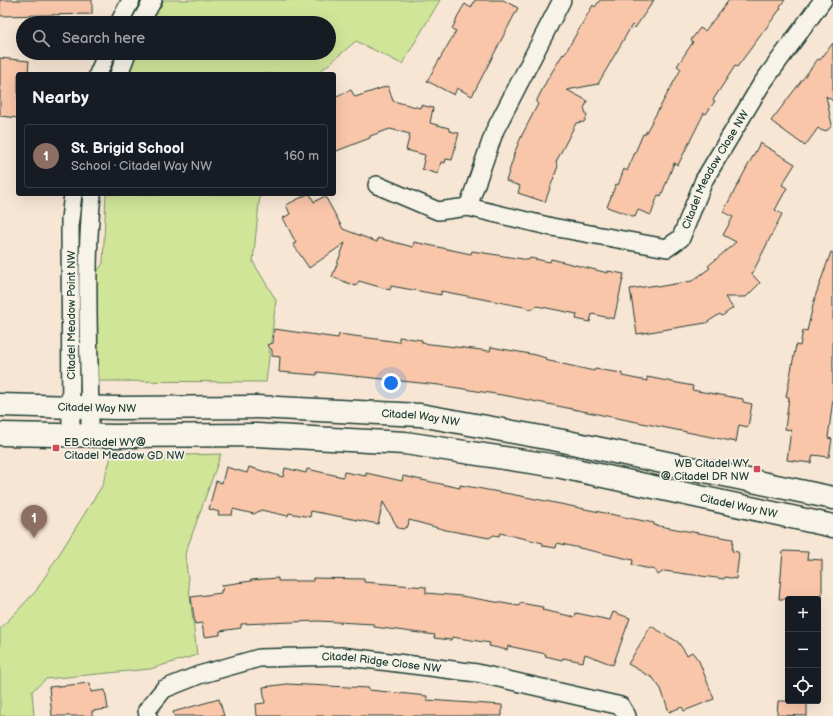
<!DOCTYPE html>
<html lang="en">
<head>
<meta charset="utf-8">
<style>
  body { margin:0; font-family:"Balsamiq Sans",sans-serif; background:#242831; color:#f1f3f6 }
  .controls { position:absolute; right:12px; bottom:12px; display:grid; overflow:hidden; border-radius:4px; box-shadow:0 4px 16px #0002 }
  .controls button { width:36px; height:36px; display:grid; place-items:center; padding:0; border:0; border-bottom:1px solid #363941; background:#171b24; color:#f1f3f6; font:20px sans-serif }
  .you { position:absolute; left:391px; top:383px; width:14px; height:14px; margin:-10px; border:3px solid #fff; border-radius:50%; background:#1a73e8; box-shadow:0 0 0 6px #1a73e833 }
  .badge { display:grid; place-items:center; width:26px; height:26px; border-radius:50%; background:#7c3aed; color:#fff; font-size:13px; font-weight:700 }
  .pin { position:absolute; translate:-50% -33px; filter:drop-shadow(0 1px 2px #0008) }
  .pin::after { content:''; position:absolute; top:21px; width:14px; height:12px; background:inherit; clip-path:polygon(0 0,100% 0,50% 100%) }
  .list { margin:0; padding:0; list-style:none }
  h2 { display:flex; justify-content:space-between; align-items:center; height:52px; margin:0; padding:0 16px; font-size:17px }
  h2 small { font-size:13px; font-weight:400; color:#9ea1a6 }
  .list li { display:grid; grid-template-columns:26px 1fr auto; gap:12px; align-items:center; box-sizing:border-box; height:64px; margin:0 8px 8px; padding:0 8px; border:1px solid #363941; border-radius:4px }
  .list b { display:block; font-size:15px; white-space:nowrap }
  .list p { margin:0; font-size:13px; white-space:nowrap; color:#9ea1a6 }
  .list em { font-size:13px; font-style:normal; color:#9ea1a6 }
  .icon { flex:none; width:22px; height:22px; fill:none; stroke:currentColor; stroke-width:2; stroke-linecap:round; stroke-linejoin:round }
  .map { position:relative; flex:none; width:833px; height:716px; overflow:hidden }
  .search { position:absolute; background:#171b24; box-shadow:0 4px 16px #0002; left:16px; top:16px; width:320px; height:44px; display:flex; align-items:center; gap:10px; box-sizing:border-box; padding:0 14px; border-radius:22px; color:#9ea1a6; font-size:15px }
  .panel { position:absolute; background:#171b24; box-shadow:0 4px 16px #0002; left:16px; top:72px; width:320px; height:124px; border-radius:4px }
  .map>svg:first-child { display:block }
  .green { fill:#d1e599; stroke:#789166 }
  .building { fill:#f9c6a9; stroke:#1f3d34 }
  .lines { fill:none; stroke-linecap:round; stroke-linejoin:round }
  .street-casing { stroke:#1f3d34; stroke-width:20 }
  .secondary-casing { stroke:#1f3d34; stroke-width:25 }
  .street { stroke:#f7f3e8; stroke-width:17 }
  .secondary { stroke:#f7f3e8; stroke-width:22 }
  .poi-dot { fill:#d1495b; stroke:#f7f3e8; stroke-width:1.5 }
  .labels { text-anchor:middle; stroke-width:3.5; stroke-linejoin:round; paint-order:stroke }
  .street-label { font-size:11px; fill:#1f3d34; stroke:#f7f3e8 }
  .poi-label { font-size:11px; fill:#1f3d34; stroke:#f7f3e8; text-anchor:start }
</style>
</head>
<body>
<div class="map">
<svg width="833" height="716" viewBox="0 0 833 716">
  <rect width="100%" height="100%" fill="#f8e6d5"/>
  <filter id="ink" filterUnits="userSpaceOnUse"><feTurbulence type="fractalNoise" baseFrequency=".025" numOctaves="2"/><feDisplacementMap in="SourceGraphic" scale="8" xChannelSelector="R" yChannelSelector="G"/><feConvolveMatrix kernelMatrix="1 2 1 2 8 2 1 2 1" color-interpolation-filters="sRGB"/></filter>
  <g filter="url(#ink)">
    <g class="green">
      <path d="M164,0H440L402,64L356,41L317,74H128L136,53H329V23H150Z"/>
      <path d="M106,194H260L253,262L276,300L266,382L98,381L97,272L103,263Z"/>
      <path d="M221,454L185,554L197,655L150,669L46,679L32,691L34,716H0V629L36,591L102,486L111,457Z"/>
    </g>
    <g class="building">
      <path d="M0,0H92V14L0,16Z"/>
      <path d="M475,0H503L518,8L472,96L457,88L454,95L427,81L456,31L452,29L461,10L465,4L471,8Z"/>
      <path d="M600,0H654L635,28L632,25L598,84L567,90L588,101L584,108L587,116L584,122L576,123L559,156L556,162L558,166L545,202L518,193L520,186L506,181L514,156H513L522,135L538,104L536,102L547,80L563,54L564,55L593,5L595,7Z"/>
      <path d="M729,0H785L780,6L781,8L737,67L735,66L713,100L715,101L706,114L704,113L678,165L674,163L661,196L658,195L651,215L638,210L635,217L607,207L616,184L618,185L624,169L627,171L643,134H645L681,69L677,66L693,42L691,40L700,28L705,31Z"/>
      <path d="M833,43V101L826,96L832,125L828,130L822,131L818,128L805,146L771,121L818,59L820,60Z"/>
      <path d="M0,58L29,61L28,74H18V118L0,116Z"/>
      <path d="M388,86L393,101L420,108L421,105L433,108L430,123L449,128V131L459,133L452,160L446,159L445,163L441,162L438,174L422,169L425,155L406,150L410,134L390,129L370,136V138L334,152V97L351,90L355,97Z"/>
      <path d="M760,143L795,164L782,185L787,188L775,210L782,214L752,274L760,283L746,297H725L733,308L722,316L720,314L706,323L637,334L630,289L657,285V287L692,281L710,268L708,266L736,242L723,235L733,217L723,212Z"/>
      <path d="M308,194H310L314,202L325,196L343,229L377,242L378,238L413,247L414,242L471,254L472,251L529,260L530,258L550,262L551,259L608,273V271L624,274L614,319L592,314L590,322L576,319L577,314L537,306L531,310L524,307L441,291V295L391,286L390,290L359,281L356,286L332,277L345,243L309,268L293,244L296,243L283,218L290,214L286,205Z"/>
      <path d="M831,252L833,253V399L828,438L832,439L829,457L813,455L811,463L787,460L791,430L785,429L789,397H786L796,345L800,346L803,330L807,331L815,297Z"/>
      <path d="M274,329L338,338L339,334L399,342V337L422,340V343L490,351L491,347L536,355L546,358L545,360L594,371L595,369L622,373V376L647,381V377L693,386L692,390L743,399V402L752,404L748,427L739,425L736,442L508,396L439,385L317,372V375L279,372L280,357L272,356V350L267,345L273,343Z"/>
      <path d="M226,467L247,473L249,467L283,477L285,468L306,473L307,469L343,477L344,472L366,476V473L402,481L403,476L460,488V485L521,496L644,521L654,523V525L687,531L733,539L732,551L738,552L739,555L736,579L725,577L724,579L664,571L658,575L655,570L632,565L633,560L557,543L556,548L543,546V543L500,533L499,536L494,535L489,538L446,530L409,520L408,526L403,529L398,528L383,502L378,524L311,511L310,517L289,513L288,516L261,510L254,514L233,509L232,515H218L219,512L209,509L216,481L222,483Z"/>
      <path d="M783,551L808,552L807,559L822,560V599H779Z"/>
      <path d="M278,578V581H313V578L364,579V582L426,587V593L461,596L519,606L520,603L543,607L542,610L575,617L576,613L610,620L613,612L630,618L613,665L585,654L583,662L563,658L562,660L545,656L546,654L508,646L507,650L489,646L490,643L452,637L451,640L434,638L435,635L374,627V624L318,621L241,624V628L220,631V635L204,637L202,623L195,624L191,597L221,593V590H223L222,585L251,581V580Z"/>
      <path d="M651,626L678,642L687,655L692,652L699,661L714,699L684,711L682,707L669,712L661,689L653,678L628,664Z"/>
      <path d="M90,683L91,692L105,690L108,709L92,711V716H52L49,687Z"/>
      <path d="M287,684L369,688V690L427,696V700L502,705V716H257L256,704L265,703L263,687Z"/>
      <path d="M219,699L224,716H174L173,712Z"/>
      <path d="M778,701H807V716L777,715Z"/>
    </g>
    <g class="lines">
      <defs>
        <g id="street">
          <path id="s1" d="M562,0L495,130L468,207L552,227L667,248L681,238L704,180L761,85L823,0"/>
          <path d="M119,23L131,0"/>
          <path d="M140,23L153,0"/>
          <path d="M98,74L107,53"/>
          <path d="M119,74L127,53"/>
          <path d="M377,185L438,211L468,207"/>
          <path d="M71,435L70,219L73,194"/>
          <path d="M90,435C90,355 84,274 92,194"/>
          <path id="s2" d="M148,716L147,710L164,689L199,675L259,658L341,656L477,673L621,706L627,716"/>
        </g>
        <g id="secondary">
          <path id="s3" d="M0,405L115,408L257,407L420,415L563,441L833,498"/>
          <path id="s4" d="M0,434L115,436L257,435L405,443L557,466L833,526"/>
        </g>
      </defs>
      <use href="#street" class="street-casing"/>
      <use href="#secondary" class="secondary-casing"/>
      <use href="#street" class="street"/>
      <use href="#secondary" class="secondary"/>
    </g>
  </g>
  <g class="poi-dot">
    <rect x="52" y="444" width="8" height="8" rx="2"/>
    <rect x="753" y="465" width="8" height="8" rx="2"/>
  </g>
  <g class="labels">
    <g class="street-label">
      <text dy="4" stroke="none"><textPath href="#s1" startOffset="525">Citadel Meadow Close NW</textPath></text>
      <text transform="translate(71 315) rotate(-90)" y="4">Citadel Meadow Point NW</text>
      <text dy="4" stroke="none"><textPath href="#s3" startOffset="97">Citadel Way NW</textPath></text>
      <text dy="4" stroke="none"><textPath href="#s3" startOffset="421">Citadel Way NW</textPath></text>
      <text dy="4" stroke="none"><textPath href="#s4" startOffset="745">Citadel Way NW</textPath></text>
      <text dy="4" stroke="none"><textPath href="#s2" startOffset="256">Citadel Ridge Close NW</textPath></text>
    </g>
    <g class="poi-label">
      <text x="64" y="446">EB Citadel WY@<tspan x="64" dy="13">Citadel Meadow GD NW</tspan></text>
      <text x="749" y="467" text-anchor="end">WB Citadel WY<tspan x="749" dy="13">@ Citadel DR NW</tspan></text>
    </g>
  </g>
</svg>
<div class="controls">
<button>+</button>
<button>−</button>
<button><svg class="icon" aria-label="locate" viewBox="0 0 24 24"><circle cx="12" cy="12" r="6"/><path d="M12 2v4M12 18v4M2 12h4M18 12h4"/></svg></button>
</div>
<div class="you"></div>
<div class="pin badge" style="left:34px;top:538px;background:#8d6e63">1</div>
<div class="search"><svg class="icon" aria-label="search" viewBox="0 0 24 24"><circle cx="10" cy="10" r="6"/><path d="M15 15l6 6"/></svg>Search here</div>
<section class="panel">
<h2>Nearby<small></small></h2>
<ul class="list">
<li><span class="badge" style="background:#8d6e63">1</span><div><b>St. Brigid School</b><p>School · Citadel Way NW</p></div><em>160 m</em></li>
</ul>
</section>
</div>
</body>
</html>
